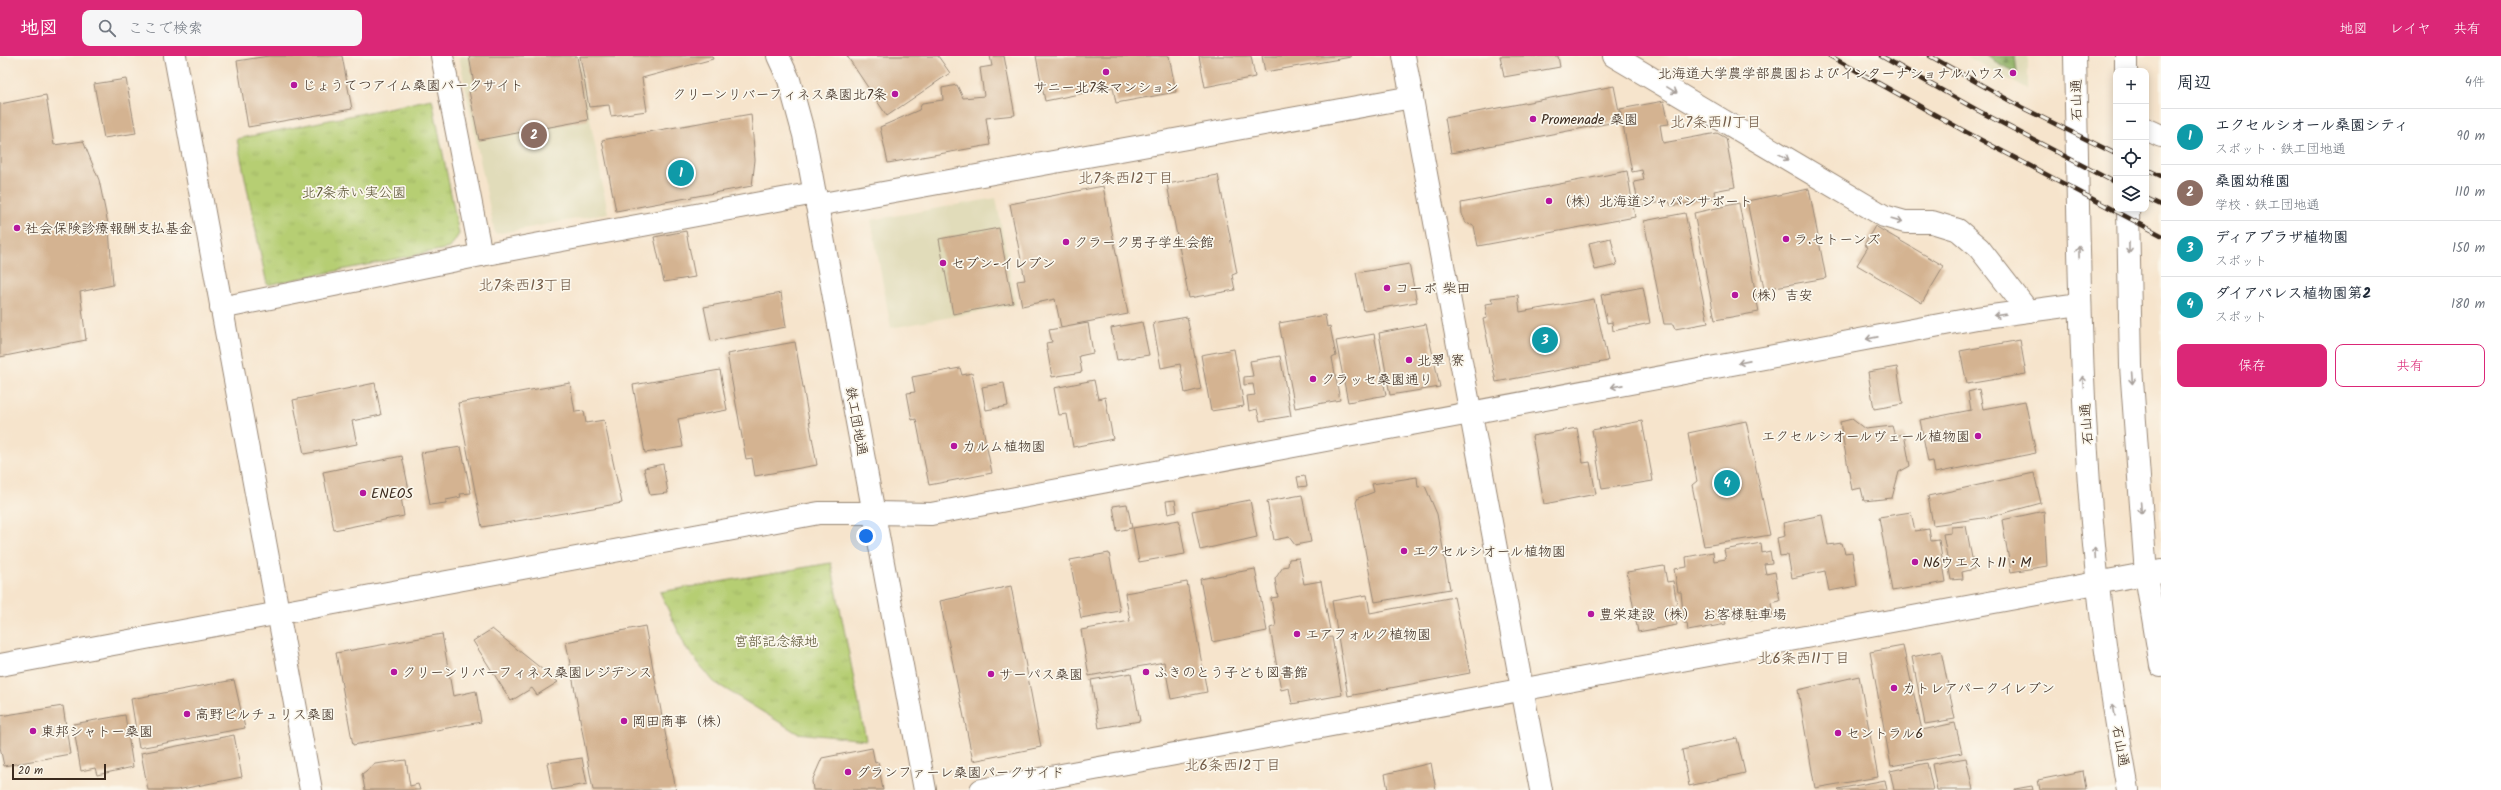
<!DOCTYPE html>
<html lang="ja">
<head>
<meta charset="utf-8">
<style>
  body { margin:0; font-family:Kalam,"Klee One",sans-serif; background:#f6f6f7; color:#1f2937 }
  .controls { position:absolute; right:12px; top:12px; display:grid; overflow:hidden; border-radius:8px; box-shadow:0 2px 10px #0003 }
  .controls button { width:36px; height:36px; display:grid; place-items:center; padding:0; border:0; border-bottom:1px solid #e0e1e3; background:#fff; color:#1f2937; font:20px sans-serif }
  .scale { position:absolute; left:12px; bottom:10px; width:94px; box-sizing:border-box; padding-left:4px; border:2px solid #3b2a1e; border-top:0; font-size:11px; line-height:14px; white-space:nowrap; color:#3b2a1e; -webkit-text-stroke:3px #fbf7ec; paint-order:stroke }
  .you { position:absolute; left:866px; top:480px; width:14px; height:14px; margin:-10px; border:3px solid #fff; border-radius:50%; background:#1a73e8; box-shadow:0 0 0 6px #1a73e833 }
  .badge { display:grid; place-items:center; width:26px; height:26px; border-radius:50%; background:#db2777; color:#fff; font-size:13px; font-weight:700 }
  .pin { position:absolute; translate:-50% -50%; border:2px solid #fff; box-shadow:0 1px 4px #0006 }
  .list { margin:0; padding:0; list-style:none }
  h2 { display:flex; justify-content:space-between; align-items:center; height:52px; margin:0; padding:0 16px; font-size:17px }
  h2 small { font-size:13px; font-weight:400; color:#747a83 }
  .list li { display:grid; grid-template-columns:26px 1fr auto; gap:12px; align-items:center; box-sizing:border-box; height:56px; padding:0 16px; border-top:1px solid #e0e1e3 }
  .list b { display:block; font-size:15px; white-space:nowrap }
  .list p { margin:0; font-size:13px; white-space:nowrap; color:#747a83 }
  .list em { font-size:13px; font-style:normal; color:#747a83 }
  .actions { display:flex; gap:8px; padding:12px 16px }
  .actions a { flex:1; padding:9px 0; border:1px solid #db2777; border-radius:8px; text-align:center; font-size:14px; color:#db2777 }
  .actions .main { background:#db2777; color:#fff }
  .icon { flex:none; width:22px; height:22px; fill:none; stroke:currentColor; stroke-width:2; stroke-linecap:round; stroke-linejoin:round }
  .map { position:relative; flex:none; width:2161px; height:734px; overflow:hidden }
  header { display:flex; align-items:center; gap:24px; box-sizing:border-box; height:56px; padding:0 20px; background:#db2777; color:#fff }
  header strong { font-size:19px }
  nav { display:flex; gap:22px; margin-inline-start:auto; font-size:14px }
  .search { width:280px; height:36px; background:#f6f6f7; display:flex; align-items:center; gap:10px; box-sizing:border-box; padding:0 14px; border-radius:8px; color:#747a83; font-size:15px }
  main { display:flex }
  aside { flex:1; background:#fff }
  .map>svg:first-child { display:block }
  .built { fill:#e1dcba }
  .forest { fill:url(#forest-firs); stroke:#666e42 }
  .park { fill:url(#park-tufts); stroke:#787c48 }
  .building { fill:#d4b391 }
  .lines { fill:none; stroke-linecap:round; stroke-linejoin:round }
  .minor-casing { stroke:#988775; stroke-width:24 }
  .tertiary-casing { stroke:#988775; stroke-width:24 }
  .secondary-casing { stroke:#988775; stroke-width:24 }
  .minor { stroke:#fff; stroke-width:22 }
  .tertiary { stroke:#fff; stroke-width:22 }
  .secondary { stroke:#fff; stroke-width:22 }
  .rail-casing { stroke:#3b2a1e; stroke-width:4.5 }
  .rail { stroke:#fbf7ec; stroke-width:3; stroke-dasharray:9; stroke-linecap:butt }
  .oneway { stroke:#a79f9a }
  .poi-dot { fill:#b5179e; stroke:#fbf7ec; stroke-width:1.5 }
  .labels { text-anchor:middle; stroke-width:3.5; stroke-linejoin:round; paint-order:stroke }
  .poi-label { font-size:14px; fill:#3b2a1e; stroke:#fbf7ec; text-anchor:start }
  .street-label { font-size:14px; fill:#3b2a1e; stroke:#fbf7ec }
  .park-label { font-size:14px; fill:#5a5333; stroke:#fbf7ec }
  .neighbourhood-label { font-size:15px; fill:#715a46; stroke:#fbf7ec }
</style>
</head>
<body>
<header>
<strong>地図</strong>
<div class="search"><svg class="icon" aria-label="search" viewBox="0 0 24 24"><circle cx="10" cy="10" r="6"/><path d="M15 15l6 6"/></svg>ここで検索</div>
<nav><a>地図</a><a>レイヤ</a><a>共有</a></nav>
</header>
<main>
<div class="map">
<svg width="2161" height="734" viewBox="0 0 2161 734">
  <defs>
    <pattern id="forest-firs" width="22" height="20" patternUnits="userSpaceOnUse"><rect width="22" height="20" fill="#90b165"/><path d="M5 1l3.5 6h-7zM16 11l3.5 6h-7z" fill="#779053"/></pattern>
    <pattern id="park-tufts" width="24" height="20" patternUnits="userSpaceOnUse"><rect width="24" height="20" fill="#b6ce73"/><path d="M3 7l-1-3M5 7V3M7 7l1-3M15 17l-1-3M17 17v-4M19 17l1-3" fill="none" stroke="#9db163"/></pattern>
  </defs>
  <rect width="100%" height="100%" fill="#fbf7ec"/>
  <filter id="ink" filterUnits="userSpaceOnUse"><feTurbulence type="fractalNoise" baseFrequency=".025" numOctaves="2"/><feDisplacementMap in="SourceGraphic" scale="8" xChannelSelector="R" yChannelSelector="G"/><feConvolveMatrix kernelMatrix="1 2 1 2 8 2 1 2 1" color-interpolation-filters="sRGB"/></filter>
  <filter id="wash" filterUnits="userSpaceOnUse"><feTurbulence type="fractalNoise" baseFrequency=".012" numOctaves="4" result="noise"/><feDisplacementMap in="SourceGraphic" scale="16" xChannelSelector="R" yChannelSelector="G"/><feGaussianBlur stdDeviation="0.9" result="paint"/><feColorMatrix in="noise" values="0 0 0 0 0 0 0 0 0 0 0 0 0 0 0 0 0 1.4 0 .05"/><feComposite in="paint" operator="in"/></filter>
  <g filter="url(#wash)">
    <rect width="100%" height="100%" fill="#f6e4cc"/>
    <g class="built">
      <path d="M459,0H578L608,157L495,178Z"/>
      <path d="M1967,0H2028V34Z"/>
      <path d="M996,142L1016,249L891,272L871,164Z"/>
    </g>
    <path class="forest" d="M1986,0H2015L2017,17Z"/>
    <g class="park">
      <path d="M432,43L459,178L450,192L267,229L237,83Z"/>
      <path d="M831,507L866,684L797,677L714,626L686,592L660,536Z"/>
    </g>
    <g id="blocks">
      <g class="building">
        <path d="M268,0H342L352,53L248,71L237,5Z"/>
        <path d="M469,0H577L588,64L479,84L469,35L475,34Z"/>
        <path d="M580,0H712L713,3L642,22L647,55L611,60L609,49L589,51Z"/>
        <path d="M847,0H938L950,17L887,60Z"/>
        <path d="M990,0H1004L1015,59L986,62L990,89L888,107L880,71L919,54L922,47L943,44L942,32L957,29L963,42L984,40L980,12L992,10Z"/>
        <path d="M1036,0H1169L1176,36L1116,47L1113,31L1045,45Z"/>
        <path d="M1199,0H1251L1255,21L1205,31Z"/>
        <path d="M1262,0H1351V1L1265,16Z"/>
        <path d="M1500,0H1558L1560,11L1504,21Z"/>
        <path d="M126,23L136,77L104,82L94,28Z"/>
        <path d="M1614,30L1621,65L1451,97L1445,62Z"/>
        <path d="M46,39L54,89L83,85L99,124L109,173L113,229L80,236L86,284L0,301V48Z"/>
        <path d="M1664,45L1669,68L1660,69L1663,87L1717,77L1726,82L1735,131L1714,135L1716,142L1671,150L1669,145L1639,150L1634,126L1644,124L1642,114L1632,116L1620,53Z"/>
        <path d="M751,58L755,104L752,130L616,155L602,84Z"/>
        <path d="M1627,115L1635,161L1478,190L1474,170L1466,167L1462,158L1461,147Z"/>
        <path d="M1218,119L1237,217L1232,219L1235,234L1189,242L1167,128Z"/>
        <path d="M1103,130L1128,258L1061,271L1055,243L1022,250L1017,225L1025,224L1010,148Z"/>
        <path d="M1809,133L1826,222L1764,233L1747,145Z"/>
        <path d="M1739,147L1759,256L1715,264L1694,157Z"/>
        <path d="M1685,157L1708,267L1675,273L1673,268H1664L1644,165Z"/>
        <path d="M1875,170L1944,210L1922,247L1857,209L1868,191L1864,189Z"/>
        <path d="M999,172L1013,247L953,258L939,183Z"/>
        <path d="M686,175L695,221L664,226L654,181Z"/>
        <path d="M1611,182L1617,209L1595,214L1589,187Z"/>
        <path d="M1409,208L1417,246L1364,255L1356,217Z"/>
        <path d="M1643,231L1650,267L1613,275L1612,266L1607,267L1601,239Z"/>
        <path d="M781,237L786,271L711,285L704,251Z"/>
        <path d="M1518,239L1520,256L1594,243L1608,305L1496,326L1483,263L1487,262L1485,248L1493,247L1491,242Z"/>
        <path d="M1325,259L1327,271L1330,270L1336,300L1332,302L1340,344L1295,352L1279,267Z"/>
        <path d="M1187,261L1201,333L1185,337L1180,308L1161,312L1153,267Z"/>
        <path d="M1142,266L1149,299L1117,304L1111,272Z"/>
        <path d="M1088,267L1093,297L1079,300L1082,316L1052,321L1046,287L1052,286L1049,274Z"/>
        <path d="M1426,268L1440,331L1390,339L1379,277Z"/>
        <path d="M1374,278L1386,339L1348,346L1336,285Z"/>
        <path d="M2020,284L2026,318L1967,328L1960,295Z"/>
        <path d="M795,286L817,409L755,420L752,402L746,403L727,298Z"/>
        <path d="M1234,293L1244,350L1211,355L1201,299Z"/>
        <path d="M1280,300L1291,360L1260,365L1257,353L1249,355L1247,340L1255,339L1253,328L1244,329V321L1253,320L1250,305Z"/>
        <path d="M1897,311L1903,348L1874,353L1868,316Z"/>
        <path d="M960,312L962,319L972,317L992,417L929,429L916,363L912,364L907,337L915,336L912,321Z"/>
        <path d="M720,314L727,354L678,363L683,391L645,397L633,329Z"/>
        <path d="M1094,324L1098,343L1105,341L1113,383L1073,391L1067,358L1059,359L1054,332Z"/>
        <path d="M375,327L381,359L352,365L357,388L304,398L293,344Z"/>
        <path d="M570,327L575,356L584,355L586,367L604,364L622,447L482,471L458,347Z"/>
        <path d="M1004,327L1008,350L986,354L982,331Z"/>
        <path d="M1979,333L1983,353L2025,345L2036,397L1935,417L1933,405L1928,406L1920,364L1971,354L1968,336Z"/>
        <path d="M1852,363L1865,373L1892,370L1895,380L1904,378L1910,410L1899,416L1892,442L1864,445L1861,432L1852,434L1840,366Z"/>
        <path d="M1642,365L1653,425L1602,433L1592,374Z"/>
        <path d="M1746,365L1770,479L1704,490L1692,429L1697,425L1688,377Z"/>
        <path d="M1577,372L1583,407L1590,406L1596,438L1544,448L1532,380Z"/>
        <path d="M461,391L471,437L460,438L461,441L446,444V447L430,449L421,397Z"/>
        <path d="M402,400L410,439L401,441L404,460L334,474L323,416Z"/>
        <path d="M663,408L668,437L650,439L644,412Z"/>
        <path d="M2034,417L2041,447L1990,461L1933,469L1928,440Z"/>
        <path d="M1305,420L1307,430L1299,431L1297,421Z"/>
        <path d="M1417,421L1418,431L1425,430L1437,458L1450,533L1375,546L1356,446L1358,442L1374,436L1372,428Z"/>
        <path d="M1302,439L1311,486L1295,489L1289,481L1274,484L1267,445Z"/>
        <path d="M1175,444L1177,456L1168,458L1166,445Z"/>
        <path d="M1250,444L1257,481L1200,494L1192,455Z"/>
        <path d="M1127,448L1132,472L1117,475L1113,450Z"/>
        <path d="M2044,455L2047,510L2011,516L2002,464Z"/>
        <path d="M1911,456L1915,475L1929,473L1931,485L1939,484L1946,526L1892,535L1879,461Z"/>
        <path d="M1822,459L1828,489L1842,487L1845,497L1852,496L1857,530L1829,535L1825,515L1792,522L1788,499L1780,500L1777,482L1785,480L1783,467Z"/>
        <path d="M1179,464L1185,498L1139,506L1133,472Z"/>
        <path d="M1966,470L1974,513L1962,516L1963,523L1951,524L1943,478L1951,477V471Z"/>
        <path d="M1761,487L1762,497L1770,495L1772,507L1764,508L1766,518L1775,516L1780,545L1771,547L1773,560L1749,564L1748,555L1724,560L1726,568L1688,575L1687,567H1684L1681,536H1678L1674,513L1687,511L1686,501L1713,496L1714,505L1726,503L1724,494Z"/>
        <path d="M1109,497L1120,555L1081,562L1070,504Z"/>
        <path d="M1299,502L1304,528L1321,525L1330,574L1324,575L1325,582L1332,581L1342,639L1292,648L1289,632L1281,634L1270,572L1276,570L1271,542L1278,541L1275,523L1283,511L1288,510L1289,503Z"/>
        <path d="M1664,510L1667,526L1673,525L1677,548L1673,549L1677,569L1638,576L1627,516Z"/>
        <path d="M1255,513L1267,575L1212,586L1200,523Z"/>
        <path d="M1187,526L1207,636L1171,643L1164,606L1089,620L1081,574L1130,565L1125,537Z"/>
        <path d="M1011,530L1041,691L973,705L940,545Z"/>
        <path d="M1367,539L1370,557L1454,541L1470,617L1348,640L1332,545Z"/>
        <path d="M645,570L676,734H593L566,586Z"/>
        <path d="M492,573L558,626L537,639L532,632L511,645L473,585Z"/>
        <path d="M442,578L453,640L476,635L481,666L353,689L336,597Z"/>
        <path d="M1903,590L1922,674L1955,667L1962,697L1891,710L1870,596Z"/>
        <path d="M1941,595L1955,663L1925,668L1912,601Z"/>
        <path d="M1131,617L1140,665L1099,672L1091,624Z"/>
        <path d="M1859,620L1878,721L1815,732L1798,634Z"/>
        <path d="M234,624L245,672L139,692L131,643Z"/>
        <path d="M63,650L70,698L4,710L0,691V660Z"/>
        <path d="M125,659L133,711L97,719L95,712L81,715L73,668Z"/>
        <path d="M234,679L242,721L177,734H148L141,697Z"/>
        <path d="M1737,682L1745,717L1689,730L1682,694Z"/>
        <path d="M872,692L875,707L878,706L883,734H813L812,725L822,702Z"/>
        <path d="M582,702L587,728L552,734L547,707Z"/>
        <path d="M1966,702L1973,734H1937L1932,708Z"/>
        <path d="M406,704L410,730L418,728L420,734H365L362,718L375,708Z"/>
        <path d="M1431,707L1436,734H1388L1385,718Z"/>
        <path d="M1927,707L1933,734H1894L1890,715Z"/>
        <path d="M2083,715L2086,734H2040L2038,724Z"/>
        <path d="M1885,724L1887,734H1839L1838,733Z"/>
        <path d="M2032,730L2033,734H2015V733Z"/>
      </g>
    </g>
  </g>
  <g filter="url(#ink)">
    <use href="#blocks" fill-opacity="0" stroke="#988775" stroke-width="1"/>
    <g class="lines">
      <defs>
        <g id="minor">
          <path d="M442,0L481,199"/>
          <path d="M1404,0L1541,734"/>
          <path d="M1614,0L1884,160L1905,166H1932L1958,174L1979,192L2028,255"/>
          <path d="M2146,73L2161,80"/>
          <path d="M817,149L1412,41"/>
          <path d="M221,252L481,199L815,137"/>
          <path d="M874,457L931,458L1977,262L2080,248"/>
          <path d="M981,734L2161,515"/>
        </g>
        <g id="tertiary">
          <path d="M175,0L311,734"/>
          <path d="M778,0L789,24L804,79L925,734"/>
          <path d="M0,609L819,457H874"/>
        </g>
        <g id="secondary">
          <path d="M2075,0C2079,176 2079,354 2098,529C2105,598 2116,666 2128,734"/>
          <path d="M2126,0V15"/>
          <path d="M2128,153L2131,310L2146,519L2161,610"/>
        </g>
      </defs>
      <use href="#minor" class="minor-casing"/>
      <use href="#tertiary" class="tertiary-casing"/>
      <use href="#secondary" class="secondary-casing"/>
      <use href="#minor" class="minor"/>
      <use href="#tertiary" class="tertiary"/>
      <use href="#secondary" class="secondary"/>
      <defs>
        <g id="rail">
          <path d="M1830,0L1966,76L2161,179"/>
          <path d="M1881,0L1977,54L2116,127"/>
          <path d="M1930,0L2021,51L2116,98"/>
          <path d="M2146,113L2161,120"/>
          <path d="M2146,142L2161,149"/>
        </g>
      </defs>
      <use href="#rail" class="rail-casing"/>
      <use href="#rail" class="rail"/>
    </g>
    <defs><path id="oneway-shaft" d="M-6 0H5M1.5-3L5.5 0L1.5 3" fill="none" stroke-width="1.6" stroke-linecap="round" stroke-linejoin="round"/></defs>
    <g class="oneway">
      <use href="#oneway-shaft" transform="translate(1672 34) rotate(31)"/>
      <use href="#oneway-shaft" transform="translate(1784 101) rotate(31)"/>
      <use href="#oneway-shaft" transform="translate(1897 164) rotate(16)"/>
      <use href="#oneway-shaft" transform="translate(2129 192) rotate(89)"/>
      <use href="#oneway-shaft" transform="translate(2079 196) rotate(-91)"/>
      <use href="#oneway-shaft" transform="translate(2000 259) rotate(172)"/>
      <use href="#oneway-shaft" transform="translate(1872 282) rotate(169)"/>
      <use href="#oneway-shaft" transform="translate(1744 306) rotate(169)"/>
      <use href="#oneway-shaft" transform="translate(2132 322) rotate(86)"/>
      <use href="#oneway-shaft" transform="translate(2083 326) rotate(-94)"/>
      <use href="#oneway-shaft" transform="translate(1617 330) rotate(169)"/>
      <use href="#oneway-shaft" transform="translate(2141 452) rotate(86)"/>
      <use href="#oneway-shaft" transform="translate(2095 497) rotate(-94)"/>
      <use href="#oneway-shaft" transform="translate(2114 654) rotate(-100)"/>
    </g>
  </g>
  <g class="poi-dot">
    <circle cx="1106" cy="16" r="4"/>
    <circle cx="2013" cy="17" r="4"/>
    <circle cx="294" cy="29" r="4"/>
    <circle cx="895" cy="38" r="4"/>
    <circle cx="1533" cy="63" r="4"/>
    <circle cx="1549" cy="145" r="4"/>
    <circle cx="17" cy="172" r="4"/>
    <circle cx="1786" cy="183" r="4"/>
    <circle cx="1066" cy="186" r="4"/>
    <circle cx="943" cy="207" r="4"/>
    <circle cx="1387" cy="232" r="4"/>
    <circle cx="1735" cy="239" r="4"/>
    <circle cx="1409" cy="304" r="4"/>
    <circle cx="1313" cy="323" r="4"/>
    <circle cx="1978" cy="380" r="4"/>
    <circle cx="954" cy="390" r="4"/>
    <circle cx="363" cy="437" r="4"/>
    <circle cx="1404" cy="495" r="4"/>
    <circle cx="1915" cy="506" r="4"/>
    <circle cx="1591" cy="558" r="4"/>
    <circle cx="1297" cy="578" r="4"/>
    <circle cx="394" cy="616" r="4"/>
    <circle cx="1146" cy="616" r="4"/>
    <circle cx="991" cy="618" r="4"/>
    <circle cx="1894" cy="632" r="4"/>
    <circle cx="187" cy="658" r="4"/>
    <circle cx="624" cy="665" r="4"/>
    <circle cx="33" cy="675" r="4"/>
    <circle cx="1838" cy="677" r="4"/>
    <circle cx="848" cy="716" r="4"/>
  </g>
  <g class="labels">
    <g class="poi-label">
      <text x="2005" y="22" text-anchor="end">北海道大学農学部農園およびインターナショナルハウス</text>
      <text x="302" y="34">じょうてつアイム桑園パークサイト</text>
      <text x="1106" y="36" text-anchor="middle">サニー北7条マンション</text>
      <text x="887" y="43" text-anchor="end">クリーンリバーフィネス桑園北7条</text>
      <text x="1541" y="68">Promenade 桑園</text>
      <text x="1557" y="150">（株）北海道ジャパンサポート</text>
      <text x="25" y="177">社会保険診療報酬支払基金</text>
      <text x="1794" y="188">ラ.セトーンズ</text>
      <text x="1074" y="191">クラーク男子学生会館</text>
      <text x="951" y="212">セブン-イレブン</text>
      <text x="1395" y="237">コーポ 柴田</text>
      <text x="1743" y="244">（株）吉安</text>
      <text x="1417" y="309">北翠 寮</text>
      <text x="1321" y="328">クラッセ桑園通り</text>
      <text x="1970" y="385" text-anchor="end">エクセルシオールヴェール植物園</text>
      <text x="962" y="395">カルム植物園</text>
      <text x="371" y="442">ENEOS</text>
      <text x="1412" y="500">エクセルシオール植物園</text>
      <text x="1923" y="511">N6ウエスト11・M</text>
      <text x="1599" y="563">豊栄建設（株） お客様駐車場</text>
      <text x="1305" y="583">エアフォルク植物園</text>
      <text x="402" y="621">クリーンリバーフィネス桑園レジデンス</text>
      <text x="1154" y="621">ふきのとう子ども図書館</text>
      <text x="999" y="623">サーパス桑園</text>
      <text x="1902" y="637">カトレアパークイレブン</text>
      <text x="195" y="663">高野ビルチュリス桑園</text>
      <text x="632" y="670">岡田商事（株）</text>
      <text x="41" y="680">東邦シャトー桑園</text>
      <text x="1846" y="682">セントラル6</text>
      <text x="856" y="721">グランファーレ桑園パークサイド</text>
    </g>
    <g class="street-label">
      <text transform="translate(2076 44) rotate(-91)" y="5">石山通</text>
      <text transform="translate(857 365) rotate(80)" y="5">鉄工団地通</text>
      <text transform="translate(2086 368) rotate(-94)" y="5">石山通</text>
      <text transform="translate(2121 690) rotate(80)" y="5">石山通</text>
    </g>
    <g class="park-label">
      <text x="354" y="141">北7条赤い実公園</text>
      <text x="776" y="590">宮部記念緑地</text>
    </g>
    <g class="neighbourhood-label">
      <text x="1716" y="71">北7条西11丁目</text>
      <text x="1126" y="127">北7条西12丁目</text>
      <text x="526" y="234">北7条西13丁目</text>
      <text x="1804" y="607">北6条西11丁目</text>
      <text x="1233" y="714">北6条西12丁目</text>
    </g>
  </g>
</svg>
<div class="controls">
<button>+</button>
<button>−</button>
<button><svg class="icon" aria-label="locate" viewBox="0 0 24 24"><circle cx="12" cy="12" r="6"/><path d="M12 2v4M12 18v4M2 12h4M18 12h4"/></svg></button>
<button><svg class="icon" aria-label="layers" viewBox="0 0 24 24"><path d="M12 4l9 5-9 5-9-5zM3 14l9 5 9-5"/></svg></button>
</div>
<div class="scale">20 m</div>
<div class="you"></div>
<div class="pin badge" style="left:681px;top:117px;background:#0f9aa8">1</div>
<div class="pin badge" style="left:534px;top:79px;background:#8d6e63">2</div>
<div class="pin badge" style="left:1545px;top:284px;background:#0f9aa8">3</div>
<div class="pin badge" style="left:1727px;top:427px;background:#0f9aa8">4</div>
</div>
<aside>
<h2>周辺<small>4件</small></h2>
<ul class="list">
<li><span class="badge" style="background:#0f9aa8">1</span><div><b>エクセルシオール桑園シティ</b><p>スポット · 鉄工団地通</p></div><em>90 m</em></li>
<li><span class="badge" style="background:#8d6e63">2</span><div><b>桑園幼稚園</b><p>学校 · 鉄工団地通</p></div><em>110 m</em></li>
<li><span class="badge" style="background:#0f9aa8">3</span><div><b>ディアプラザ植物園</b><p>スポット</p></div><em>150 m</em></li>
<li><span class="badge" style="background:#0f9aa8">4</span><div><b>ダイアパレス植物園第2</b><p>スポット</p></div><em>180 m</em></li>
</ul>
<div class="actions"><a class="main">保存</a><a>共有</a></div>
</aside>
</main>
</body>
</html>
